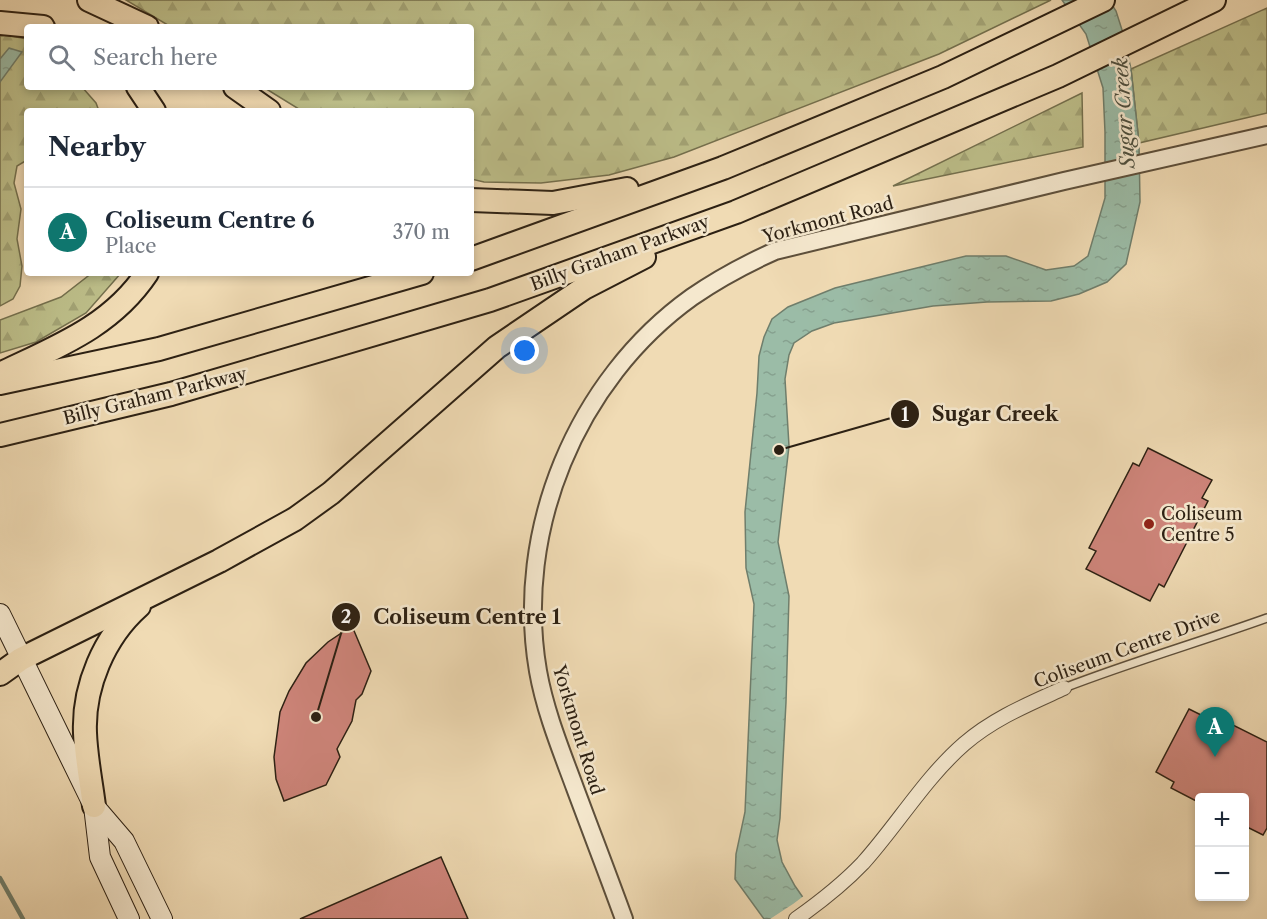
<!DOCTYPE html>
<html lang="en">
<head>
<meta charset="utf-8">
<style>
  body { margin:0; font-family:"Libre Caslon Text",serif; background:#f2f2f3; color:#1f2937 }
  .controls { position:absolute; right:18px; bottom:18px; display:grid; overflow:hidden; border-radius:6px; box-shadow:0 3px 9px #0003 }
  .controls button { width:54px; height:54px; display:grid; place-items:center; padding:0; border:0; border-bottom:2px solid #e0e1e3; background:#fff; color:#1f2937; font:30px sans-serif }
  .you { position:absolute; left:525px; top:351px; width:21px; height:21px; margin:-15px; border:4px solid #fff; border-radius:50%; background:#1a73e8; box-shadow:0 0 0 9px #1a73e833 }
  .badge { display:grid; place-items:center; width:39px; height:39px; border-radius:50%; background:#0f766e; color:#fff; font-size:20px; font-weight:700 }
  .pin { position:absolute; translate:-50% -50px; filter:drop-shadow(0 2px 3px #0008) }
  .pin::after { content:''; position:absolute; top:32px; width:21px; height:18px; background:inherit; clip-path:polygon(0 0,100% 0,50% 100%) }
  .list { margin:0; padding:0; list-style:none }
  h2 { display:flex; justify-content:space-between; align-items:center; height:78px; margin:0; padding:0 24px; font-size:26px }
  h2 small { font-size:20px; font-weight:400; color:#747a83 }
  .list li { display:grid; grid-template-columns:39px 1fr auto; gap:18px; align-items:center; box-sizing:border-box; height:90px; padding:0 24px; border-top:2px solid #e0e1e3 }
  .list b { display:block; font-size:22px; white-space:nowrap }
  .list p { margin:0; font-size:20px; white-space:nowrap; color:#747a83 }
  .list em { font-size:20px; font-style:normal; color:#747a83 }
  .icon { flex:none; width:33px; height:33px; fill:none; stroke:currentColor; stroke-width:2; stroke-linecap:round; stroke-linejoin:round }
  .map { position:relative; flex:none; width:1267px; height:919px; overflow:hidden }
  .search { position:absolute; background:#fff; box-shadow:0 3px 9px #0003; left:24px; top:24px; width:450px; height:66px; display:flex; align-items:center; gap:15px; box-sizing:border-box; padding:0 21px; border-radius:6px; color:#747a83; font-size:22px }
  .panel { position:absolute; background:#fff; box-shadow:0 3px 9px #0003; left:24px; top:108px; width:450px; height:168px; border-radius:6px }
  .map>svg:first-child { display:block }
  .forest { fill:url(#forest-firs); stroke:#74704e; stroke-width:1.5 }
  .water { fill:url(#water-ripples); stroke:#6f7e6c; stroke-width:1.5 }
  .pier { fill:#f0dbb4 }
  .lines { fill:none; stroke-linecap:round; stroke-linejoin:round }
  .stream { stroke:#6f7e6c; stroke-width:4.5 }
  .building { fill:#cf857b; stroke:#2c2013; stroke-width:1.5 }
  .service-casing { stroke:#5d4f3b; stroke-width:10 }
  .minor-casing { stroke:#5d4f3b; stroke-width:16 }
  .tertiary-casing { stroke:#5d4f3b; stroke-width:20 }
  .secondary-casing { stroke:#2c2013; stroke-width:22 }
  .trunk-casing { stroke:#2c2013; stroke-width:26 }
  .service { stroke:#f5e8ce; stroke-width:7 }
  .minor { stroke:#f5e8ce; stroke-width:14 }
  .tertiary { stroke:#f5e8ce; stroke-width:16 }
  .secondary { stroke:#f5e8ce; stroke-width:20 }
  .trunk { stroke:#f0dbb4; stroke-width:22 }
  .poi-dot { fill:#8f2418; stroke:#f5e8ce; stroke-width:2 }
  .labels { text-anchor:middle; stroke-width:5; stroke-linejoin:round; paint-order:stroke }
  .street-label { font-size:18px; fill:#2c2013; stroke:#f5e8ce }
  .poi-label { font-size:18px; fill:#2c2013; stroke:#f5e8ce; text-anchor:start }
  .water-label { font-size:20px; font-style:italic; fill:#4d4f3f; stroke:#f5e8ce }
  .leader { fill:none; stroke:#2c2013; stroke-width:2 }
  .callout-dot { fill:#2c2013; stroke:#f5e8ce; stroke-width:2 }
  .mark-label { font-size:18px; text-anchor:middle; font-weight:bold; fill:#fff }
  .callout-label { font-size:20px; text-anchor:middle; font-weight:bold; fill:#2c2013; stroke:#f5e8ce; stroke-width:5; stroke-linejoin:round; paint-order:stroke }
</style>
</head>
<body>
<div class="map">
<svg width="1267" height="919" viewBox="0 0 1267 919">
  <defs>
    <pattern id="forest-firs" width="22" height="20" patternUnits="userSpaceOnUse" patternTransform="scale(1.5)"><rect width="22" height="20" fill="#bdbf8a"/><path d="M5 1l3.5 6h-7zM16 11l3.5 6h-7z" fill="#a3a476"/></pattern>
    <pattern id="water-ripples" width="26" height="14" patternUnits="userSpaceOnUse" patternTransform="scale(1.5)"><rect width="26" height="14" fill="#9bbca7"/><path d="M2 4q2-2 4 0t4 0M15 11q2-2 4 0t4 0" fill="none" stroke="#86a18f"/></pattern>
  </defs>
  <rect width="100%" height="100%" fill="#f0dbb4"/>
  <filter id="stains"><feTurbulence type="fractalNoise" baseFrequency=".00333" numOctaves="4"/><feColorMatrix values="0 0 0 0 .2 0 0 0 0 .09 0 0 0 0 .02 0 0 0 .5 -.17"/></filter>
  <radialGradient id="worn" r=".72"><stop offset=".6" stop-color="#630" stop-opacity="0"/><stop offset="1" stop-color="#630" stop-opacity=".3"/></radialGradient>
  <g class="forest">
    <path d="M126,0H1051L939,54L674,157L609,175L541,183L484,182L471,179V111H302L263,87H471V27H171Z"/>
    <path d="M1267,8V113L1139,143L1131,69Z"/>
    <path d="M6,35L27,39V87H82L96,103L99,111H27V160L17,166L14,183L21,209L17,239L22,266L20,286L13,299L0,306V36Z"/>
    <path d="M1082,93L1083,147L893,186Z"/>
    <path d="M92,273H121L86,313L36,342L0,353V320L61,297Z"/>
  </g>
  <g class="water">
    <path d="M1062,0H1109L1116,11L1123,33L1131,69L1139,143L1140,202L1126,264L1107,282L1079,294L1051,301L987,302L933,306L834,323L812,331L794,343L789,355L785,379L789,446L778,542L789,596L786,702L780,818L777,840L782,862L795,886L818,919H764L735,879L736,854L745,812L754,604L746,568L745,512L757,393L759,356L764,337L772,319L788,307L835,288L966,256H1006L1046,270L1074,266L1088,256L1105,198V132L1103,88L1086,34Z"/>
    <path d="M9,48L22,52L0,82V59Z"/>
  </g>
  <path class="pier" d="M805,895L821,919H770L793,904Z"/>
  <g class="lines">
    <path class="stream" d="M0,878L23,919"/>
  </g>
  <g class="building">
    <path d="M1148,448L1212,480L1202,498L1208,501L1164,587L1159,584L1150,601L1086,569L1096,551L1089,548L1133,463L1139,466Z"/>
    <path d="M352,626L371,671L362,694L356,700L352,721L337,749L340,757L326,785L284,801L276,779L274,757L280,712L289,691L306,663L328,642Z"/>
    <path d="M1189,709L1207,718L1209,713L1267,742V828L1263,835L1245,826V798H1200V803L1171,788L1174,782L1156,772Z"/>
    <path d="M441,857L468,919H300Z"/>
  </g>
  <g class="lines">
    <defs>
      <path id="service" d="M1064,688C1131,662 1200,642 1267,618"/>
      <path id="minor" d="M796,919C820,902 843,884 863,863C898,824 925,778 964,744C994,718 1029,704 1064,688"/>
      <path id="tertiary" d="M624,919C608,875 591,831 575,788C561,750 545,711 538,671C514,531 576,380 692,297C718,279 746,264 775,251L1064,181L1267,135"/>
      <g id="secondary">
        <path d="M0,614L94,806L124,841L162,919"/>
        <path d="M94,806L100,857L129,919"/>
      </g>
      <g id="trunk">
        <path d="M89,0L147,27"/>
        <path d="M0,23L43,27"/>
        <path d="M138,87L154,111"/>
        <path d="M235,87L269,111"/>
        <path d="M471,200L553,203L627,189"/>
        <path d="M471,259L723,168L943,77L1103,0"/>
        <path d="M0,374C56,347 111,327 147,273"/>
        <path d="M0,383L159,349L422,273"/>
        <path d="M0,435L171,394L490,300L736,212L1058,76L1214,0"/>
        <path d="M0,674L21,659L219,561L295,519L331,493L497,347L584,288L644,257"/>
        <path d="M94,806C91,782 86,758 85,733C83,687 104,637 139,606"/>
      </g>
    </defs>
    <use href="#service" class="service-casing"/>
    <use href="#minor" class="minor-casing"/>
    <use href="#tertiary" class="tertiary-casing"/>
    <use href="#secondary" class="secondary-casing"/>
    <use href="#trunk" class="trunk-casing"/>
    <use href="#service" class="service"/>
    <use href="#minor" class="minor"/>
    <use href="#tertiary" class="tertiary"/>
    <use href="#secondary" class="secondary"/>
    <use href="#trunk" class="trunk"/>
  </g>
  <circle class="poi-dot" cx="1149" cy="524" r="6"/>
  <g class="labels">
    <g class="street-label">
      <text transform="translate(828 220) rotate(-15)" y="6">Yorkmont Road</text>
      <text transform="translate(620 253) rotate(-20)" y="6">Billy Graham Parkway</text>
      <text transform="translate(155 396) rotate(-14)" y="6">Billy Graham Parkway</text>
      <text transform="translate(1127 649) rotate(-20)" y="6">Coliseum Centre Drive</text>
      <text transform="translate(578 730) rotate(73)" y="6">Yorkmont Road</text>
    </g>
    <g class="poi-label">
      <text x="1161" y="520">Coliseum<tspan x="1161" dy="21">Centre 5</tspan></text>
    </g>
    <g class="water-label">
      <text transform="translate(1124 113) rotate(-94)" y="7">Sugar Creek</text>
    </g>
  </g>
  <path class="leader" d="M779 450L905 414M316 717L346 617"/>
  <g class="callout-dot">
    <circle cx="779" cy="450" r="6"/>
    <circle cx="316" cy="717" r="6"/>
    <circle cx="905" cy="414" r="15"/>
    <circle cx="346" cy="617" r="15"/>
  </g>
  <g class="mark-label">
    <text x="905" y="421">1</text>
    <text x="346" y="623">2</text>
  </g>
  <g class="callout-label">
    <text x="995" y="421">Sugar Creek</text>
    <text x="467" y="624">Coliseum Centre 1</text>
  </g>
  <rect width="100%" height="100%" filter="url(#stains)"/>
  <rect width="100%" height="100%" fill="url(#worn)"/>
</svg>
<div class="controls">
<button>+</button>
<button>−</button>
</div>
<div class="you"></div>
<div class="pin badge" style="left:1215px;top:757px">A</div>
<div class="search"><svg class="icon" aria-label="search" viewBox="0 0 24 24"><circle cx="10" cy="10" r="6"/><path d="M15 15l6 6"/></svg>Search here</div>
<section class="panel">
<h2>Nearby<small></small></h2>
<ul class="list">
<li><span class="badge">A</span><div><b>Coliseum Centre 6</b><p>Place</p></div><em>370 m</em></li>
</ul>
</section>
</div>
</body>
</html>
